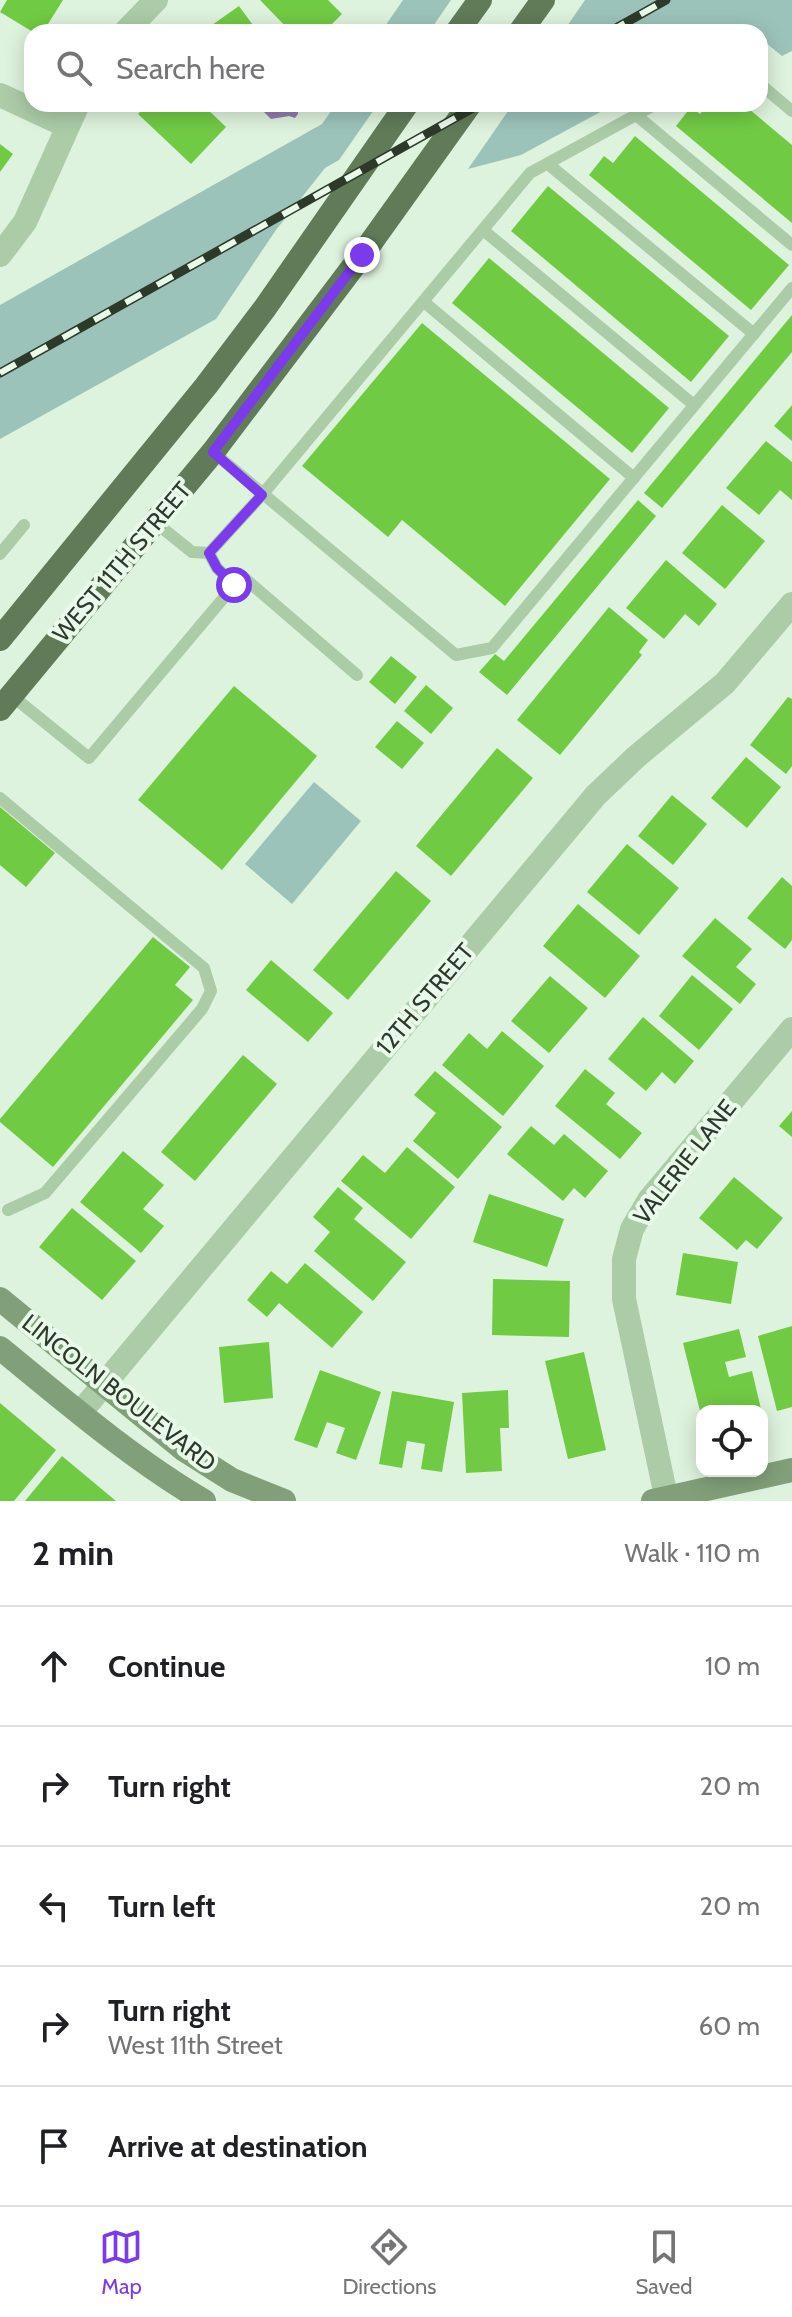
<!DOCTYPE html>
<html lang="en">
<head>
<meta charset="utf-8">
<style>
  body { margin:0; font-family:Cabin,sans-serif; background:#f6f6f6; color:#202124 }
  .controls { position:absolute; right:24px; bottom:24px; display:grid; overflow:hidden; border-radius:16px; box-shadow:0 4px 20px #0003 }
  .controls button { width:72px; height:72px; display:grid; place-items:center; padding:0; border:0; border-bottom:2px solid #e0e0e0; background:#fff; color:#202124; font:40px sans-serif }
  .stop { position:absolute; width:24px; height:24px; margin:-18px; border:6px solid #7c3aed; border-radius:50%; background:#fff }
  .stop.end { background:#7c3aed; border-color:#fff; box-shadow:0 2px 8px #0008 }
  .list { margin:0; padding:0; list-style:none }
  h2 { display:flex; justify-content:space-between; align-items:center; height:104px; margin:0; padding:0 32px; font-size:34px }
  h2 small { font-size:26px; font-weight:400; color:#757577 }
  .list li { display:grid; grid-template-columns:52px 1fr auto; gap:24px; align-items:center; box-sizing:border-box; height:120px; padding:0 32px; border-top:2px solid #e0e0e0 }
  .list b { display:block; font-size:30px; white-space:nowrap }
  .list p { margin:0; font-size:26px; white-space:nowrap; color:#757577 }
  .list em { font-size:26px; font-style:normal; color:#757577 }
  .icon { flex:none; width:44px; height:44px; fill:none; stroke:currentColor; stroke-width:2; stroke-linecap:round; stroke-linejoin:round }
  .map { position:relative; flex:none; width:792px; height:1501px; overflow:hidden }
  .search { position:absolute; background:#fff; box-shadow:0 4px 20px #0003; left:24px; right:24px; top:24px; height:88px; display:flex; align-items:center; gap:20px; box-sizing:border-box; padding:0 28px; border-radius:24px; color:#757577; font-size:30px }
  .sheet { height:704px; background:#fff }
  nav { display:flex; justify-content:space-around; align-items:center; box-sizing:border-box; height:112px; border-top:2px solid #e0e0e0; background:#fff; font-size:22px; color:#757577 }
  nav a { display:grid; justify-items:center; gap:4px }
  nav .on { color:#7c3aed }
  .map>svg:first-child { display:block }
  .green { fill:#9cc3ba }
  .water { fill:#947bb1 }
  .building { fill:#71ca44 }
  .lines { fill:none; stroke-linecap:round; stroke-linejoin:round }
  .lane { stroke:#accca8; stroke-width:12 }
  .street { stroke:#accca8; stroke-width:24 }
  .secondary { stroke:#81a079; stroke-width:24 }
  .primary { stroke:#617b59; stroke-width:24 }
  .rail-casing { stroke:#2d3929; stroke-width:9 }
  .rail { stroke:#eafaea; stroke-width:6; stroke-dasharray:18; stroke-linecap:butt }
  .route { stroke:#7c3aed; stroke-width:10 }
  .labels { text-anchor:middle; stroke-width:8; stroke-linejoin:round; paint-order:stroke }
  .street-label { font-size:24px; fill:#2d3929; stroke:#eafaea }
</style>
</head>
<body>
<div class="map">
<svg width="792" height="1501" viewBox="0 0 792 1501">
  <rect width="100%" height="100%" fill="#def3dd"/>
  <g class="green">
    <path d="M403,0H451L429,32H381Z"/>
    <path d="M585,0H792V51L782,56L760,38V32L751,31L563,32Z"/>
    <path d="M336,104H378L339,160L325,168L276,230L216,319L0,439V305L322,124Z"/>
    <path d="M513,104H615L521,155L468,169Z"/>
    <path d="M314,782L361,821L292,904L245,864Z"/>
  </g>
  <path class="water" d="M298,104V114L295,118L289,116L271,119L264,112V104Z"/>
  <g class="building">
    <path d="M7,0H63L43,32H33L0,12Z"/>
    <path d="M260,0H328L342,14L324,32H291Z"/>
    <path d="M239,6L258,32H202Z"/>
    <path d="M148,104H202L226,127L191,164L138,114Z"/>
    <path d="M709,104H743L792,145V223L676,126L691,107L700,114Z"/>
    <path d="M635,136L789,265L751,310L589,175L604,156L613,163Z"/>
    <path d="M0,144L13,154L0,172Z"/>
    <path d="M548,186L729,336L691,382L511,231Z"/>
    <path d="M489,258L669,408L632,453L452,303Z"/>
    <path d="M792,315V352L662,508L644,493Z"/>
    <path d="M422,323L610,479L505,606L402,520L388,537L302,466Z"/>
    <path d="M792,405V441L774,426Z"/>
    <path d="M766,441L792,462V500L780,490L759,515L726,488Z"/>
    <path d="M638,500L656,516L507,695L479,672L495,654L504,661Z"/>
    <path d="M722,505L765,541L725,589L682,553Z"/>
    <path d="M666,560L717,604L699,626L685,614L664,639L626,608Z"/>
    <path d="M609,607L648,640L639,652L642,655L560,755L517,720Z"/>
    <path d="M391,656L417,677L395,704L369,682Z"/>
    <path d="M426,685L453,708L431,734L404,711Z"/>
    <path d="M234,686L317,756L222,870L138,800Z"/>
    <path d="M788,697L792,699V766L786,774L750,745Z"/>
    <path d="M397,721L424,743L402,769L375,747Z"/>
    <path d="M497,748L533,778L451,876L416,846Z"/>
    <path d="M746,757L781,787L747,828L711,798Z"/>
    <path d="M672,795L707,824L673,865L638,836Z"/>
    <path d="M0,807L55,853L26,887L0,865Z"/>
    <path d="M627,844L679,888L639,935L587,892Z"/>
    <path d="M396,871L431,901L348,1000L313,970Z"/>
    <path d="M782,877L792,886V940L785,949L747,918Z"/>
    <path d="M578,904L640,956L605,998L543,946Z"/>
    <path d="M715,918L752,949L736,967L756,984L740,1004L682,956Z"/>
    <path d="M153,937L190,967L175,985L193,1000L53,1167L0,1122V1119Z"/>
    <path d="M271,960L333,1013L308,1042L246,990Z"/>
    <path d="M692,975L733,1009L699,1050L659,1016Z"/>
    <path d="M550,976L588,1008L549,1053L511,1021Z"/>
    <path d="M643,1017L694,1061L675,1084L662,1072L646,1091L608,1059Z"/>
    <path d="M502,1031L544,1066L503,1116L442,1065L469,1033L487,1049Z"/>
    <path d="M243,1055L277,1084L195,1181L161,1152Z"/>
    <path d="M585,1069L615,1093L606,1104L642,1133L620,1159L555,1106Z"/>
    <path d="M435,1071L502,1127L458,1179L413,1141L436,1113L414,1095Z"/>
    <path d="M792,1111V1137L779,1126Z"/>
    <path d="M531,1126L554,1145L564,1134L608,1171L585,1198L574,1188L563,1201L507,1154Z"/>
    <path d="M407,1147L455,1187L411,1239L341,1181L363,1155L385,1173Z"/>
    <path d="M123,1151L164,1185L143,1209L164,1226L141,1253L80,1202Z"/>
    <path d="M734,1177L783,1218L757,1249L746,1240L737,1250L699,1218Z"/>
    <path d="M338,1187L363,1208L354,1219L406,1262L373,1301L314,1251L330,1232L313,1217Z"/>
    <path d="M489,1194L564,1219L547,1267L473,1242Z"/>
    <path d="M72,1208L136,1261L102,1300L39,1247Z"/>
    <path d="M683,1253L738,1262L731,1304L676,1295Z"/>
    <path d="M305,1263L363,1312L332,1348L279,1303L267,1317L247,1300L271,1271L287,1284Z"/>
    <path d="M493,1279L570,1281L569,1337L492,1335Z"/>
    <path d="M792,1326V1407L777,1411L758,1336Z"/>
    <path d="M739,1329L746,1357L725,1362L729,1377L752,1371L761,1409L751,1411H700L683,1343Z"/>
    <path d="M269,1342L273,1398L224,1403L219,1347Z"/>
    <path d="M584,1352L606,1450L568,1459L545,1361Z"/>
    <path d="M320,1370L381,1392L356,1460L336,1453L345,1428L327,1422L317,1448L294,1440Z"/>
    <path d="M508,1390L509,1428H500L502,1471L466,1473L462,1393Z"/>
    <path d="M392,1391L454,1402L442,1472L421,1469L425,1444L407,1441L402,1468L379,1464Z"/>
    <path d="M0,1403L56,1450L14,1501H0Z"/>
    <path d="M62,1456L116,1501H25Z"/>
  </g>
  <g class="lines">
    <g class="lane">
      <path d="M760,84L792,111"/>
      <path d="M636,115L792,245"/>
      <path d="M548,164L754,334"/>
      <path d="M483,230L694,405"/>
      <path d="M424,302L634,478"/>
      <path d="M213,452L456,655L492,648L792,288"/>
      <path d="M156,523L192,552L209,553"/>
      <path d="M0,554L24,525"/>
      <path d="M234,585L217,568L209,553L262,495L530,173L656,104"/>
      <path d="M11,695L89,758L242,576L357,675"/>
      <path d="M0,798L204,968L211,991L202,1009L45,1193L8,1210"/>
    </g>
    <g class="street">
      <path d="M125,32L156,0"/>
      <path d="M0,95L67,126"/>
      <path d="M0,255L25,222L78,104"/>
      <path d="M80,1413L596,795L636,757L725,683L792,604"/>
      <path d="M667,1501L624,1299V1259L632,1229L649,1200L792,1029"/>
    </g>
    <g class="secondary">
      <path d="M0,1299L183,1449L232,1480L284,1501"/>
      <path d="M0,1348C66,1402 131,1458 204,1501"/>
      <path d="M653,1501L792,1470"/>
    </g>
    <g class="primary">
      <path d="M457,32L480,0"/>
      <path d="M520,32L543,0"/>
      <path d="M0,639L206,386L265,308L407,104"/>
      <path d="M0,709L213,452L362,255L470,104"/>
    </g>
    <defs>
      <g id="rail">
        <path d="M609,32L666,0"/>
        <path d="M0,373L480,104"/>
      </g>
    </defs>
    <use href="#rail" class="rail-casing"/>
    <use href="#rail" class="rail"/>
  </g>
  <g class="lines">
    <path class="route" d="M234,585L217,568L209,553L262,495L213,452L362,255"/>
  </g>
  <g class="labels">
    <g class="street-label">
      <text transform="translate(122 562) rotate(-50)" y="8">WEST 11TH STREET</text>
      <text transform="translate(425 999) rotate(-50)" y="8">12TH STREET</text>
      <text transform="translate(685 1162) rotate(-52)" y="8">VALERIE LANE</text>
      <text transform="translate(119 1393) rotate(38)" y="8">LINCOLN BOULEVARD</text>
    </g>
  </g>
</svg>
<div class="controls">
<button><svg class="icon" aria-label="locate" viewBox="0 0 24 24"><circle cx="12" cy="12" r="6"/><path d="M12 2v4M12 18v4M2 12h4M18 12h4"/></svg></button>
</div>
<div class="stop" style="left:234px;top:585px"></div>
<div class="stop end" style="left:362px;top:255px"></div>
<div class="search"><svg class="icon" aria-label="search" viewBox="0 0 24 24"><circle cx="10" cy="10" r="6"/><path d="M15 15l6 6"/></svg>Search here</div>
</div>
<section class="sheet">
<h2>2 min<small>Walk · 110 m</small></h2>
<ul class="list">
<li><svg class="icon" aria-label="ahead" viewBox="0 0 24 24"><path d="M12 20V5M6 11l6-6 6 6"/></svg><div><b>Continue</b></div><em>10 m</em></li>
<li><svg class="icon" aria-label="right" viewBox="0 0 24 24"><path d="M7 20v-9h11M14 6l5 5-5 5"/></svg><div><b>Turn right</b></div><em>20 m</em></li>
<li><svg class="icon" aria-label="left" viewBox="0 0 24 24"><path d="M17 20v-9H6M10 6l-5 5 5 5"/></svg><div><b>Turn left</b></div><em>20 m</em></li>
<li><svg class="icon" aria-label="right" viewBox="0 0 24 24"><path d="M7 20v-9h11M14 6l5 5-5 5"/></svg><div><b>Turn right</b><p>West 11th Street</p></div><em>60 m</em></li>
<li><svg class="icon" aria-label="arrive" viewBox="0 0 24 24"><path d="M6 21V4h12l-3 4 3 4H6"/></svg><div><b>Arrive at destination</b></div></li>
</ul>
</section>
<nav>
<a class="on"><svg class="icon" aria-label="map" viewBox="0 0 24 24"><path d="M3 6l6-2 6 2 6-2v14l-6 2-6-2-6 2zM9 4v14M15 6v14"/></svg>Map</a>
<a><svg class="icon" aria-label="directions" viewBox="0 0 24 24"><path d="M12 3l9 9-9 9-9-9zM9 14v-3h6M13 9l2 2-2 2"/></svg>Directions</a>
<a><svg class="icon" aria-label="saved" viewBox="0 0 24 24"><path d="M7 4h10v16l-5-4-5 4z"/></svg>Saved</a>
</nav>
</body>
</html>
